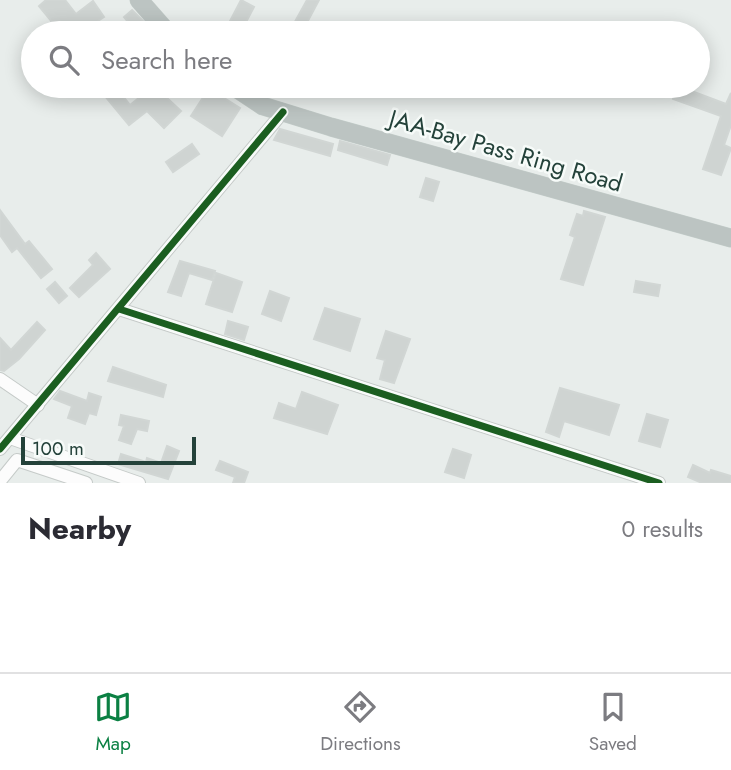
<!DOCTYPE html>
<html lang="en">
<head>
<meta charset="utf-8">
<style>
  body { margin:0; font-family:Jost,sans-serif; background:#f2f2f3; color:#2b2b33 }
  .scale { position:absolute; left:21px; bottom:18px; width:175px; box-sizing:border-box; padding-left:7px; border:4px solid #24423a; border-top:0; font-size:19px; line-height:24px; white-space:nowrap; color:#24423a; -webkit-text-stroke:5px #f7fbf9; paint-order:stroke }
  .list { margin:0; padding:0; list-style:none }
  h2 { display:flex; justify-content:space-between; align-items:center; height:91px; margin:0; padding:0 28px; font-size:30px }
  h2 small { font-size:23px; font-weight:400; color:#7c7c81 }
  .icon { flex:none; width:38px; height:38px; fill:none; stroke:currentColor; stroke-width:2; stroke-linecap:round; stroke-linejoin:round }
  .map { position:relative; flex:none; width:731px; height:483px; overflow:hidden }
  .search { position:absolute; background:#fff; box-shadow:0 4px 18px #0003; left:21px; right:21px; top:21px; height:77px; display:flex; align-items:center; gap:18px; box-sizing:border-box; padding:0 24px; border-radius:38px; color:#7c7c81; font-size:26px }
  .sheet { height:189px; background:#fff }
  nav { display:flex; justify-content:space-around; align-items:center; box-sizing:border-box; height:98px; border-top:2px solid #e1e1e2; background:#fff; font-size:19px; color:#7c7c81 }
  nav a { display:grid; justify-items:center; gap:4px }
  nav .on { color:#0b8043 }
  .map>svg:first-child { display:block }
  .building { fill:#cfd4d2; stroke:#d1d6d4; stroke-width:2 }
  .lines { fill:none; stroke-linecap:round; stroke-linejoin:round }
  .minor-casing { stroke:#c5cac8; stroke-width:14 }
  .highway-casing { stroke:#c3ccc9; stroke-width:19 }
  .minor { stroke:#fcfcfc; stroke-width:12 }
  .highway { stroke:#bcc4c2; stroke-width:18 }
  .cycleway-casing { stroke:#f7fbf9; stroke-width:11 }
  .cycleway { stroke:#1b5e20; stroke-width:7 }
  .labels { text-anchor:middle; stroke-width:5; stroke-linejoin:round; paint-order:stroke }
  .street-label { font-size:24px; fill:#24423a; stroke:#f7fbf9 }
</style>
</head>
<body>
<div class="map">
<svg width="731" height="483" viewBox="0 0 731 483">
  <rect width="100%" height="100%" fill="#e8edeb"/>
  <g class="building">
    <path d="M46,0H65L76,14L93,1L104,17L79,33H61L39,6Z"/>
    <path d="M241,0L254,7L243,28L230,21Z"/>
    <path d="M307,0H319L302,32L292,27Z"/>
    <path d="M132,10L144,22L135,30L124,17Z"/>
    <path d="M115,86L130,105L154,86H180L167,98L181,111L164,128L147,111L129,125L104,95Z"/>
    <path d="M194,86H205L240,108L222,136L191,116L204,96Z"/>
    <path d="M678,86L726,104L731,93V125L724,145L731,148L721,175L703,169L721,116L673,99Z"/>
    <path d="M280,129L333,144L330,156L274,140Z"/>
    <path d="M340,141L390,155L387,165L338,150Z"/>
    <path d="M192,144L199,154L173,172L166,162Z"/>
    <path d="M426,178L439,182L433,201L420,197Z"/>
    <path d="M0,210L25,244L29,241L52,269L41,278L17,248L12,252L0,235Z"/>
    <path d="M584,211L605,217L583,285L561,279L575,237L570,235L577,214L583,216Z"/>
    <path d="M96,253L110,269L79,297L70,288L93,265L89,260Z"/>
    <path d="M180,261L215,271L212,280L189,273L181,296L168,292Z"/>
    <path d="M216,273L242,282L232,312L206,304Z"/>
    <path d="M636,281L660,285L658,296L634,292Z"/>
    <path d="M55,282L67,296L59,303L47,289Z"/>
    <path d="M270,291L289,298L281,321L262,314Z"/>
    <path d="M325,308L360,319L350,351L314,339Z"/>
    <path d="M228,321L248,327L244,340L225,334Z"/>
    <path d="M37,322L45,330L19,359L4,371L0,370V338L11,350Z"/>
    <path d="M386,331L410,339L394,383L380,379L385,360L377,358Z"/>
    <path d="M113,367L166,385L163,397L108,381Z"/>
    <path d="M560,388L619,405L609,435L564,421L559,437L546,432Z"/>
    <path d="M60,391L87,401L89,393L101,397L96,415L89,413L85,424L68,418L72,406L54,399Z"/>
    <path d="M302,392L338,405L327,434L274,418L279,403L296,409Z"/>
    <path d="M647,414L668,420L660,447L639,441Z"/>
    <path d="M121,415L149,421L147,431L137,429L131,444L119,440L124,426L119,425Z"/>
    <path d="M167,446L179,451L168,479L118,464L121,454L146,462L147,458L161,463Z"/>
    <path d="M453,449L471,455L464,478L445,472Z"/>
    <path d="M220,461L248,472L244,483H233L235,477L216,470Z"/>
    <path d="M693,465L710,473L711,470L731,476V483H702L688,477Z"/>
  </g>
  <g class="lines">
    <defs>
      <g id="minor">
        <path d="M119,309L659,483"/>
        <path d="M0,379L38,405"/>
        <path d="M10,438L139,483"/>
        <path d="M0,449L283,112"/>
        <path d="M0,481L17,460L86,483"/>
      </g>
      <g id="highway">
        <path d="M139,0L168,33"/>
        <path d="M233,86L263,106L331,127L731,238"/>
      </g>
    </defs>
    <use href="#minor" class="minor-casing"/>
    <use href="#highway" class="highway-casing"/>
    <use href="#minor" class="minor"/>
    <use href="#highway" class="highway"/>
    <defs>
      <g id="cycleway">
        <path d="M119,309L659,483"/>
        <path d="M0,449L283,112"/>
      </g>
    </defs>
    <use href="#cycleway" class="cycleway-casing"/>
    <use href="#cycleway" class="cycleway"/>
  </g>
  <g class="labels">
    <g class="street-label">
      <text transform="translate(506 151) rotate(16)" y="8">JAA-Bay Pass Ring Road</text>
    </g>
  </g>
</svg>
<div class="scale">100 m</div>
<div class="search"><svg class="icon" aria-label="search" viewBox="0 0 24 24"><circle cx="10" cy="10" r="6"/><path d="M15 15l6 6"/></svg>Search here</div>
</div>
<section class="sheet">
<h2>Nearby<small>0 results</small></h2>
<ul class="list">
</ul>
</section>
<nav>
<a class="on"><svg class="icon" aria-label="map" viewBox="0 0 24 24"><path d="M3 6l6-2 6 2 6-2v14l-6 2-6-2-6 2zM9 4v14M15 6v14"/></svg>Map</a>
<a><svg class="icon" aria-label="directions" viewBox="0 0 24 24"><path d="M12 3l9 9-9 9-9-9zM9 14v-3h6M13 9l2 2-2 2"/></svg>Directions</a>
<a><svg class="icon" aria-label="saved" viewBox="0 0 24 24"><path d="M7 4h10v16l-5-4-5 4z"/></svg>Saved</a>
</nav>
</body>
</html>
